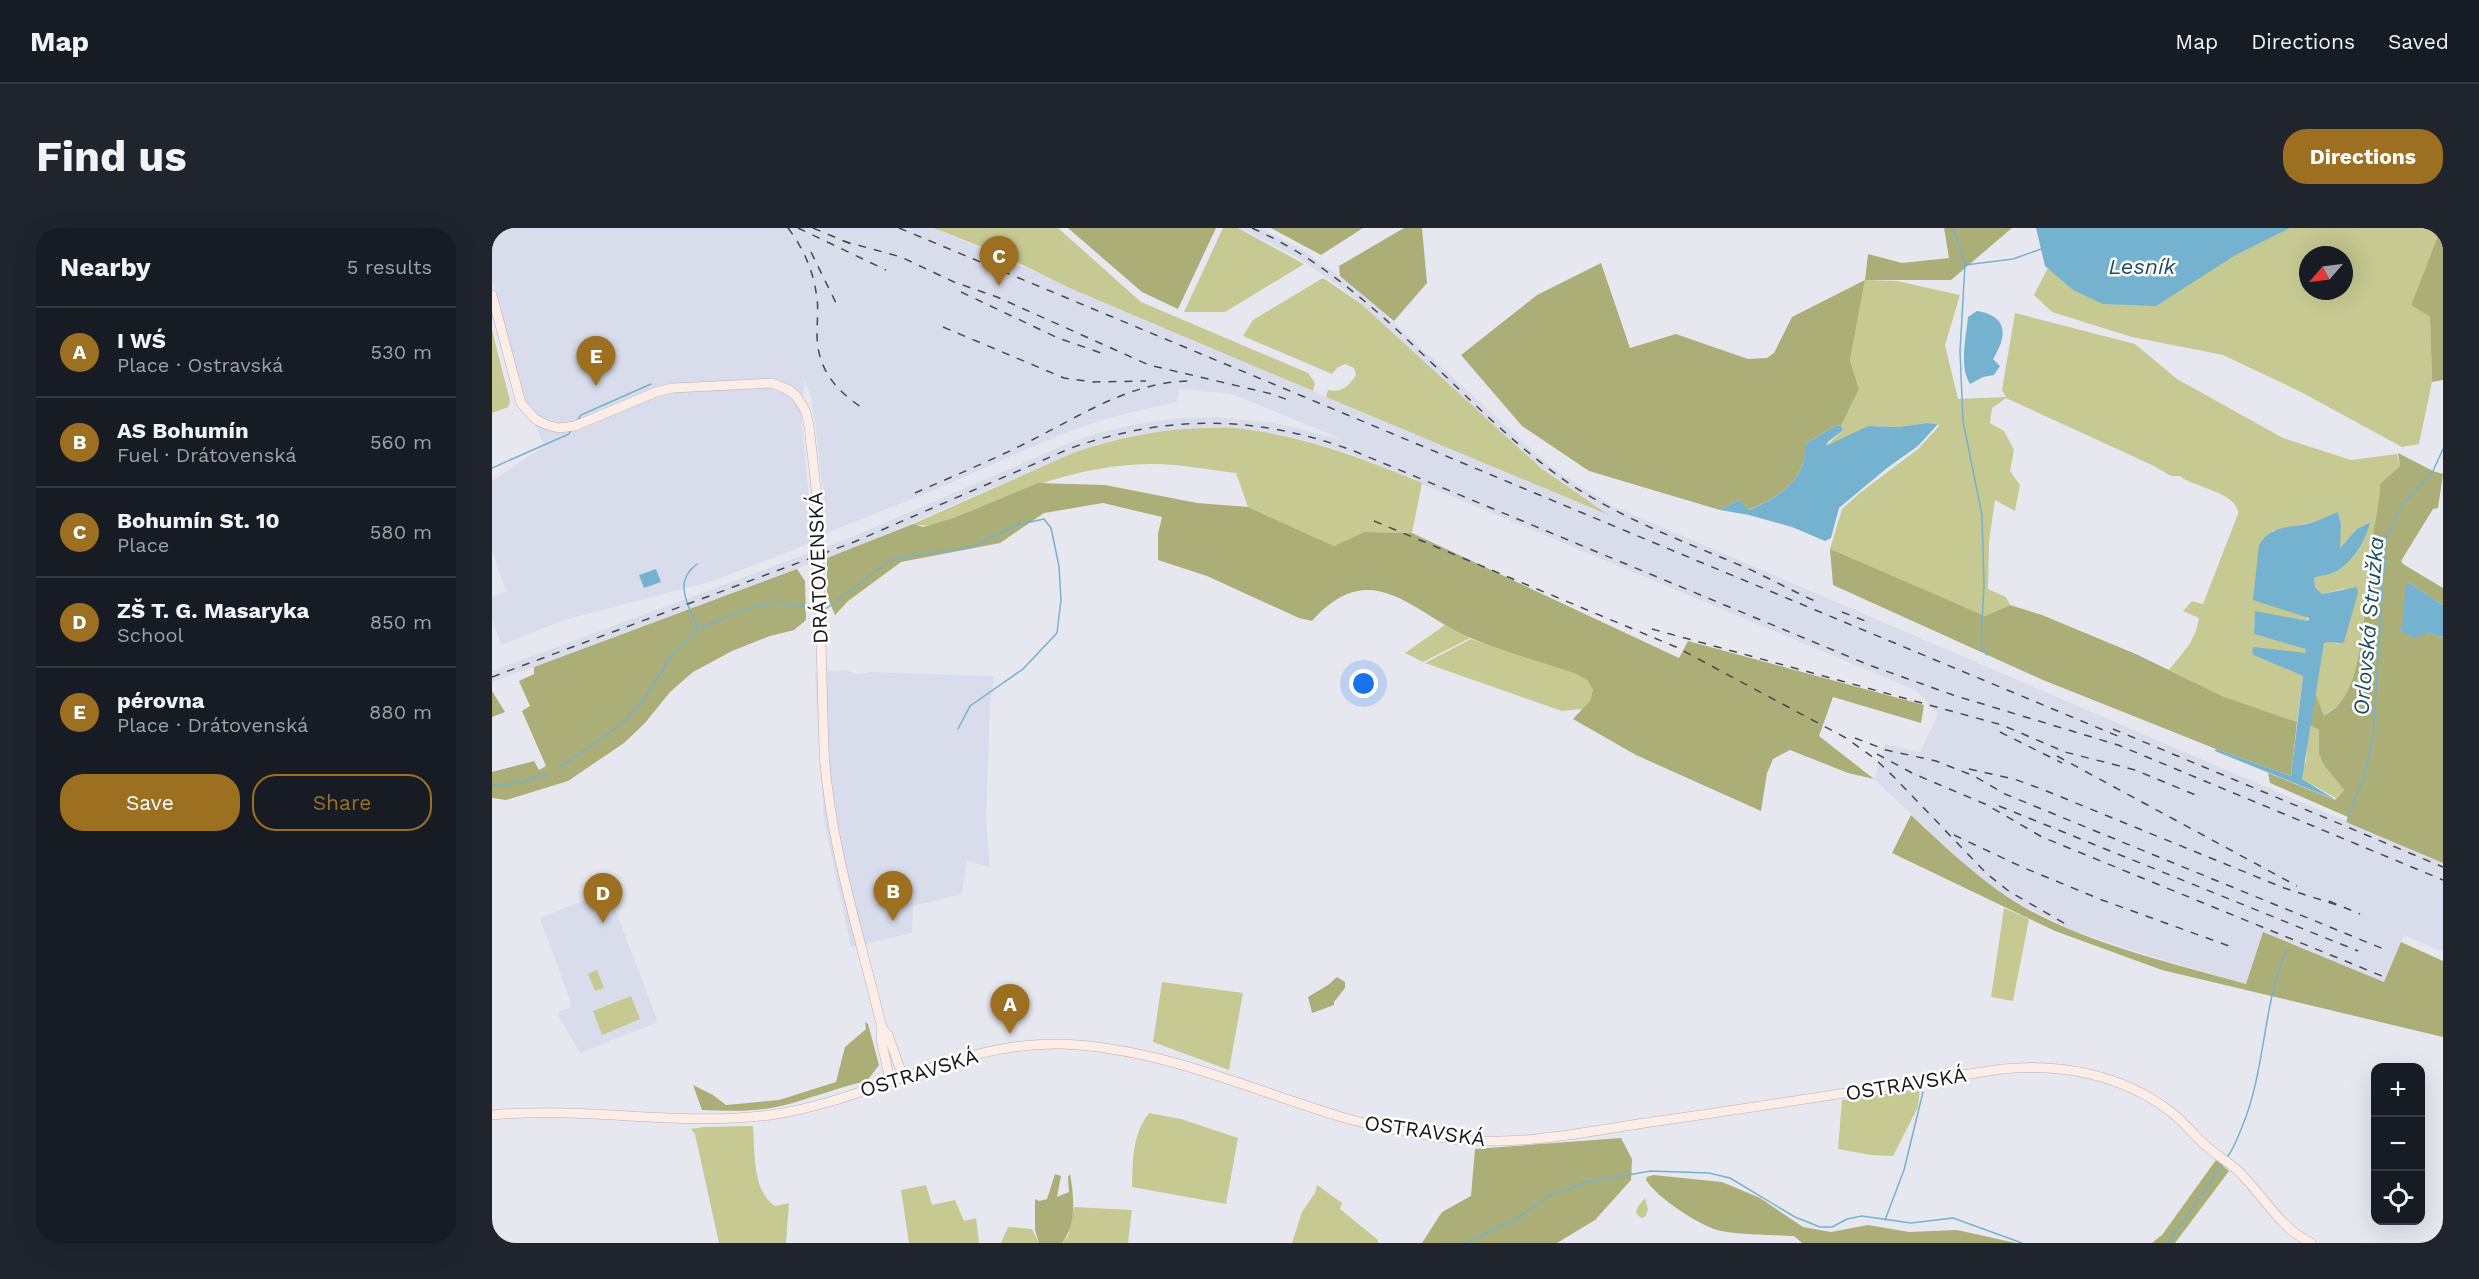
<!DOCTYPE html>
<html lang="en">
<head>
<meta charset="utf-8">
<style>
  body { margin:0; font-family:"Work Sans",sans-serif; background:#20242c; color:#f1f3f6 }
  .controls { position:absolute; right:18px; bottom:18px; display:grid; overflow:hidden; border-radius:12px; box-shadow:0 6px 24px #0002 }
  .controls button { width:54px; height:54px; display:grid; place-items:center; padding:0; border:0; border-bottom:2px solid #363941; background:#171b24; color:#f1f3f6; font:30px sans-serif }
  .compass { position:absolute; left:1807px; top:18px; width:54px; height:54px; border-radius:50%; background:#171b24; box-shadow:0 6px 24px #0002; rotate:242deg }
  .you { position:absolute; left:872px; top:456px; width:21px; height:21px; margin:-15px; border:4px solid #fff; border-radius:50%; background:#1a73e8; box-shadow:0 0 0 9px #1a73e833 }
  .badge { display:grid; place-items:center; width:39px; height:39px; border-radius:50%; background:#9c7020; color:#fff; font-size:20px; font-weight:700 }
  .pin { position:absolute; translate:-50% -50px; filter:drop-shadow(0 2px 3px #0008) }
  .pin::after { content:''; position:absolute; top:32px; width:21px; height:18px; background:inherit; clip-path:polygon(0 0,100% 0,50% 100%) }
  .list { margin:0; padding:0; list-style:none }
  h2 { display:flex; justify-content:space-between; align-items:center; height:78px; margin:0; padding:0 24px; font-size:26px }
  h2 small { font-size:20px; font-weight:400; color:#9ea1a6 }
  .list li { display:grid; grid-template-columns:39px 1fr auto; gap:18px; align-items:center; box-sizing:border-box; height:90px; padding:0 24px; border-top:2px solid #363941 }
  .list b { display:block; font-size:22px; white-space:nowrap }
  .list p { margin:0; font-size:20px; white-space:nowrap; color:#9ea1a6 }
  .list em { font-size:20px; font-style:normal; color:#9ea1a6 }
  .actions { display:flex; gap:12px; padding:18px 24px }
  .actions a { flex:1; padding:14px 0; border:2px solid #9c7020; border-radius:24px; text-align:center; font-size:21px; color:#9c7020 }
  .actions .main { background:#9c7020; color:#fff }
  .icon { flex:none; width:33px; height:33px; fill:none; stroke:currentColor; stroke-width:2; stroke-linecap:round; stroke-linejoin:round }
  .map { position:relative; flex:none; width:1951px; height:1015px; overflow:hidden; border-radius:24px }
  header { display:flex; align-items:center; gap:36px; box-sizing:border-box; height:84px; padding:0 30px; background:#171b24; border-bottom:2px solid #363941 }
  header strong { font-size:28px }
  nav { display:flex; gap:33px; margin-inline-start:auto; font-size:21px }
  .intro { display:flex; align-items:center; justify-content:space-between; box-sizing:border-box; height:144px; padding:0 36px }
  h1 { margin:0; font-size:42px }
  .button { padding:15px 27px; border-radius:24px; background:#9c7020; color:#fff; font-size:21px; font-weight:700 }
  main { display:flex; gap:36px; padding:0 36px }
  aside { flex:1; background:#171b24; border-radius:24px; box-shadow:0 6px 24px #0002 }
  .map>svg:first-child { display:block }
  .built { fill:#d9ddeb }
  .green { fill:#c6c991; fill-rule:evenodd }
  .forest { fill:#abae76 }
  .water { fill:#75b2cf }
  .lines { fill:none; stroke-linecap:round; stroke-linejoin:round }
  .stream { stroke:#75b2cf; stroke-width:1.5 }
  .secondary-casing { stroke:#b0b2b9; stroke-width:10 }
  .secondary { stroke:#feece7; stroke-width:9 }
  .rail { stroke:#48494c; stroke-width:1.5; stroke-dasharray:8 8; stroke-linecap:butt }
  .labels { text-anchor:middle; stroke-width:5; stroke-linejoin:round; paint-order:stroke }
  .street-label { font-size:21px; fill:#18191b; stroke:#fff }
  .water-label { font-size:22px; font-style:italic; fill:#1d4f64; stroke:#fff }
</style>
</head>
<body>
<header>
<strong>Map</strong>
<nav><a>Map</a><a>Directions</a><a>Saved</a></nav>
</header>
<div class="intro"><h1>Find us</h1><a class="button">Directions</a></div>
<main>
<aside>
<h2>Nearby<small>5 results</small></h2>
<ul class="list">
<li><span class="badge">A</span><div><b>I WŚ</b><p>Place · Ostravská</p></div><em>530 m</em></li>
<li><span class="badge">B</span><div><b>AS Bohumín</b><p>Fuel · Drátovenská</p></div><em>560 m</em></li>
<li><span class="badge">C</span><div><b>Bohumín St. 10</b><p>Place</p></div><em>580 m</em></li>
<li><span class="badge">D</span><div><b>ZŠ T. G. Masaryka</b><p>School</p></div><em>850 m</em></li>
<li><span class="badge">E</span><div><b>pérovna</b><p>Place · Drátovenská</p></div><em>880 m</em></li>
</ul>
<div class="actions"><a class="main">Save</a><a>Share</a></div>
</aside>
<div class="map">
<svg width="1951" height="1015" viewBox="0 0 1951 1015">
  <rect width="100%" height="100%" fill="#e7e8ef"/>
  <g class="built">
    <path d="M0,0H442L834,169L1117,286L1052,243L858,66L806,30L749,0H769L811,22L863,59L1043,225L1072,248L1121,278L1951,635V724L1912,707L1892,754L1771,704L1754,756L1658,728L1579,702L1519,671L1484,647L1382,551L1393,516L1428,524L1446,486L1423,462L856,225L802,209L761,202L705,200L646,206L606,216L581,225L364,319L0,454V443L360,309L577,215L603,206L644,196L686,190L723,189L783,195L852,212L740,166L687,161L685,174L616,190L570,206L438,264L332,306L334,294L323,193L319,168L313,153L309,184L321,314L221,353L72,392L9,417L0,391V369L14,363L0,322V253L52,218L34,174L0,53Z"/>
    <path d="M353,442L365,446L380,444L502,448L498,475L494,594L498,639L475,633L470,666L421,678L420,705L359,719L332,593L323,444Z"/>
    <path d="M116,663L166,794L88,825L65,785L80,778L48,690Z"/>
  </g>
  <g class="green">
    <path d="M442,0H566L649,74L816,145L823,155L821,163L580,61L512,28Z"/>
    <path d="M731,0H746L812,36L733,84H692Z"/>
    <path d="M1798,0H1949L1919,77L1938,89L1940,154L1927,216L1910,219L1809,164L1731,127L1640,109L1560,84L1542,67L1556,40L1581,62L1742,28ZM1816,27H1852V63H1816Z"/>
    <path d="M831,50L868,75L1050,241L1117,287L834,169L836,162C850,165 857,158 864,147L862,140L853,136L845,140L840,146L751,108L761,92Z"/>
    <path d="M1373,52L1405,53L1468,67L1453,117L1466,171L1514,169L1510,162L1523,85L1643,116L1685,151L1791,210L1859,232L1905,226L1908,238L1888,256C1887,286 1879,314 1875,343C1870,380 1874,448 1846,477C1842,481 1836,484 1832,488L1823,464L1832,415L1836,413L1846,416L1866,365L1851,361L1830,366L1823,359L1822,350C1829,347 1839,347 1845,343C1861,334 1875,312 1877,294L1865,301L1847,321L1849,296L1846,284L1825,293L1780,303L1816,393L1763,384L1762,406L1814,420V425L1761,427L1811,448L1805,494L1730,468L1677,442L1697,417L1704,403L1707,390L1691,383L1700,373L1711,376L1746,286C1747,265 1701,259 1688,248H1679L1662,238L1514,170L1500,180L1498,195L1512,203L1522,222L1518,243L1528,257L1523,283L1503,272L1497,314L1496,361L1514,369L1518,377L1493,388L1361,333L1338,321L1350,281L1369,264L1426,221L1447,198L1446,196L1435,195L1406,199L1376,198L1338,218H1334L1351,202L1349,198L1367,161L1358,132Z"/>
    <path d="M0,102L18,173L16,179L0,185Z"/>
    <path d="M742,200C811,207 867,229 930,255L920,305L872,304L842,318L756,279L744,245C717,242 689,236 662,236C605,236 554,252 503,273C481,282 443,303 421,296L581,225C634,206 686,198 742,200Z"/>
    <path d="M953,397L978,410L931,434L913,425Z"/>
    <path d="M979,411L1082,445L1095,452L1101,462L1098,473L1091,481L1070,483L933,435Z"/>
    <path d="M1817,497L1827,502V526L1831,536L1852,562L1844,570L1810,551V542L1814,533Z"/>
    <path d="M1512,680L1537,691L1521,773L1499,769Z"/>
    <path d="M105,742L112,760L103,763L96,746Z"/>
    <path d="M670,754L751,765L737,842L661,814Z"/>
    <path d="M139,768L148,791L110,807L101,783Z"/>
    <path d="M1428,861L1426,879L1401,928L1379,927L1346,921L1350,872Z"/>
    <path d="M657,885L689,891L746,910L734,976L640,959C641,932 640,907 657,885Z"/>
    <path d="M261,898C263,923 260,963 283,978L297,975L294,1015H227L203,906L199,901L212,899Z"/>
    <path d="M434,957L440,977L463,972L472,993L484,990L487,1015H417L409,962Z"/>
    <path d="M825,957L850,975L848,981L886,1012V1015H800L810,984L823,965Z"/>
    <path d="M1153,970L1156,981L1153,989L1149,990L1144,985L1145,980Z"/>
    <path d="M582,979L640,982L636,1015H570L576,1008Z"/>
    <path d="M516,999L540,1001L547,1015H509Z"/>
  </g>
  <g class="forest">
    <path d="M576,0H724L686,81L650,64Z"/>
    <path d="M779,0H871L829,27Z"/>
    <path d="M912,0H930L935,55L902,93L848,48L847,38Z"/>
    <path d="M1452,0H1520L1459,52H1373L1358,132L1367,161L1349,198L1344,197L1315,215C1313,222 1313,231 1310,238C1301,261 1278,273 1256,282L1247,272L1228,282L1097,243L1030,198L969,127L1045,67L1109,35L1138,120L1184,106L1256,131L1275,130L1282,125L1300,89L1373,52L1376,26L1410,35L1457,30Z"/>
    <path d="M1949,0H1951V152L1940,154L1938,89L1919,77Z"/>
    <path d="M1906,225L1941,243L1951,246L1946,280L1941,281L1909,333L1911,336L1951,360V377L1916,354L1913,391L1908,402L1921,409L1936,405L1951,409V635L1854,594L1856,589L1778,555L1776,545L1843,572L1852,562L1831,536L1827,526V502L1817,497L1823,464L1832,488C1837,484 1843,481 1847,476C1871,449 1872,382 1875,347C1877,316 1887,287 1888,256L1908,238Z"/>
    <path d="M546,255L613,257L705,275L756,279L842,318L872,304L920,305L1187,430L1196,413L1432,477L1429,495L1341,469L1327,508L1382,551L1356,545L1298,522L1281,531L1275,545L1269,583L1144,527L1081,491L1098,473L1101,462L1095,452L1082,445C1048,434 1014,424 981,411C921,387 881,325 820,393L807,390L715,348L666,332V306L670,289L611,275L552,285L508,315L409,334L356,373L343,387L335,368V330L421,296L431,299L462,290Z"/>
    <path d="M1338,321L1493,388L1518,377L1550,387L1646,427L1730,468L1805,494L1799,548L1724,521L1551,452L1341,357Z"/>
    <path d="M305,341L313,353L314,392L302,402L278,408L240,423L201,444L178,464L153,495L132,515L76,553L14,572L0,570V544L42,533L47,542L54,538L30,483L38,478L27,453L42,446V439Z"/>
    <path d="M0,463L13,484L0,489Z"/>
    <path d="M1419,587C1450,616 1481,646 1517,670C1585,714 1676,734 1754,756L1771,704L1892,754L1909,714L1951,733V809L1670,742L1563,703L1400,625Z"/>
    <path d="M845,749L853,754V760L842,774V777L820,785L816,769L836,757Z"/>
    <path d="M373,794L376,796L387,837L375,853C346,859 318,871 289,878C263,884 237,883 210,882L201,857L221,867L234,877L287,872L344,854L353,819L374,801Z"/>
    <path d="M1129,910L1140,931L1139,952L1103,992L1065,1015H930L950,984L979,968L983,921Z"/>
    <path d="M1724,932L1737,943L1683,1015H1660L1670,1007Z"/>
    <path d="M563,946L569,948L565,969L577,964L576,949L578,946C582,969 585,996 570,1015H547L543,1002V971L547,973L555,971Z"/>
    <path d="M1161,947L1230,954L1268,970L1311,999L1339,1004L1376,997L1417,1004L1465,1002L1524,1015H1310L1302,1008C1282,1007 1239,1007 1222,1001C1201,993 1166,970 1154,952L1155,949Z"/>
  </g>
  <g class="water">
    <path d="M1544,0H1798L1742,28L1664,78L1611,76L1581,62L1553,38Z"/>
    <path d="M1485,83C1517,88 1515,109 1501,131L1508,138L1502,147L1491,149L1478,156C1467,138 1474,110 1476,89Z"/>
    <path d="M1435,195L1446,196L1426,218L1395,240L1347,280L1339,310L1333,313L1300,299L1257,287L1228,282L1247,272L1257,282C1278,273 1301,261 1310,238C1313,231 1312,222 1315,215L1344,197L1349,198L1351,202L1336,214L1334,218L1376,198L1406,199Z"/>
    <path d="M1846,284L1849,296L1848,320L1865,301L1878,294C1874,312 1862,333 1845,343C1839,347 1829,347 1822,350L1823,359L1830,366L1865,359L1866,365L1852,414C1844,417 1838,412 1832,415L1810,551L1844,572L1723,523L1724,521L1799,548L1811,448L1761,427L1760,422L1762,419L1813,425L1814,421L1762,406L1763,383L1816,393L1817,390L1761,372L1767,317C1778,298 1795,300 1814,296C1825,294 1835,288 1846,284Z"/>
    <path d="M164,341L169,354L152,360L147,347Z"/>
    <path d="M1916,354L1951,377V409L1936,405L1921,410L1908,402C1915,386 1909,370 1916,354Z"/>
  </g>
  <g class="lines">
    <g class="stream">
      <path d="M1461,0L1473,36"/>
      <path d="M85,193L89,187L159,156"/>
      <path d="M0,240L77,206L79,202"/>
      <path d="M331,380H335L401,330L481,319L524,297L552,291L559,300L567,338L569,372L565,405L531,441L478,478L466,501"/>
      <path d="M206,401C231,391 258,376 286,375C298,375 311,379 323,381"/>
      <path d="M1495,427L1489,417L1492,357L1490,287L1471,193L1468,123L1473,37L1521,31L1549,21"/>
      <path d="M67,540L131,495L153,470L180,427L206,401C197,378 180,354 205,336"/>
      <path d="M0,557L28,555L58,545"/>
      <path d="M1856,589L1873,546L1881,509L1894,310L1910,278L1941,243L1951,221"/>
      <path d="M1736,928C1742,920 1746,909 1750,899C1774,842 1770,777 1795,721"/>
      <path d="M1393,992L1412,942L1431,864"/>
      <path d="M974,1015L1024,991L1057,968L1095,954L1159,943L1217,945L1238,950L1303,989L1328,999H1340L1355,991L1370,988L1419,995L1461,990L1530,1015"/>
      <path d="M1676,1015L1732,934"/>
    </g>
    <defs>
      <g id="secondary">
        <path d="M0,67L29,175L43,191L55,197L67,200L83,198L164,164L181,160L280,155L297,162L305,169L314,184L317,198L325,269L332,523C338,618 368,708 390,800L389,811L398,853"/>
        <path d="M390,800L396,807L411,849"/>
        <path d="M0,887C93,878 186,899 278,887C378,873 467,813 570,816C670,820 759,862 853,890C888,900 924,906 959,911C1026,919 1093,904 1159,894C1276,878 1393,858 1511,841C1570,835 1631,847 1679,884C1692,894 1701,906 1712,916C1724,928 1740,935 1751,948C1774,972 1788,999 1819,1015"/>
      </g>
    </defs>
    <use href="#secondary" class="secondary-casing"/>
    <use href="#secondary" class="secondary"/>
    <g class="rail">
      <path d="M296,0C310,18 321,42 324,64C327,78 325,92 325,106C325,141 344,163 372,181"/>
      <path d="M306,0L394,42"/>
      <path d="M321,0L359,16"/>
      <path d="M407,0L1628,509"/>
      <path d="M760,0C877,52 953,160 1052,237C1111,284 1181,309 1250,338C1276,349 1301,364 1328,375"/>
      <path d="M351,13L409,29L462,54L505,69L657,137L780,166L799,173"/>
      <path d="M319,24L344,75"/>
      <path d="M469,64L566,110L612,126"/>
      <path d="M451,99L572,150L601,154L654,153"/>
      <path d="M423,265C459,249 496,234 532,216C585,190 638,153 699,153"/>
      <path d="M882,293L1184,419L1354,510L1382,530L1402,549L1495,646L1518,664L1579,699"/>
      <path d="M1350,384L1376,394"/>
      <path d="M1160,401L1510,497L1573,524L1643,542L1706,568"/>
      <path d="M0,449L362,314L579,220C677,186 765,187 862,223L1377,437L1461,467L1626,517L1951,652"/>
      <path d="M1621,501L1951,639"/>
      <path d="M1508,504L1570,535"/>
      <path d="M1363,510L1394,522L1444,533L1482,548L1513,566L1894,722"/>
      <path d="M1385,526L1422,546L1493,576L1550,609L1890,748"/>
      <path d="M1565,528L1805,658"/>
      <path d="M1477,541L1522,551L1552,562L1792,660L1845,677"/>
      <path d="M1507,578L1866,723"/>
      <path d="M1462,607L1530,639L1610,672L1737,718"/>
      <path d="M1837,673L1868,686"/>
    </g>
  </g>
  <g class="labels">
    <g class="street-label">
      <text transform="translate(326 340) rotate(-92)" y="7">DRÁTOVENSKÁ</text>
      <text transform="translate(427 845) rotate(-17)" y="7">OSTRAVSKÁ</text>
      <text transform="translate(1414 856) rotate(-9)" y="7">OSTRAVSKÁ</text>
      <text transform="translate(933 903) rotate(8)" y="7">OSTRAVSKÁ</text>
    </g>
    <g class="water-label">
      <text x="1650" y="46">Lesník</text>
      <text transform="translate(1876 398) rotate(-85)" y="8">Orlovská Stružka</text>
    </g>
  </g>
</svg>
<div class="controls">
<button>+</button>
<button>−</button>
<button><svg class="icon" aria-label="locate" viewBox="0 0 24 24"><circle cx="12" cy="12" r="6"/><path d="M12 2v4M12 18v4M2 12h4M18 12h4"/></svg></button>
</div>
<svg class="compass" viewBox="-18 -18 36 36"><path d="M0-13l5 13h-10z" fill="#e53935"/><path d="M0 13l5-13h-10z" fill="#9ea1a6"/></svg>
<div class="you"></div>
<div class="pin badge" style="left:518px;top:806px">A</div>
<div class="pin badge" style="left:401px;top:693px">B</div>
<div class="pin badge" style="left:507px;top:58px">C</div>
<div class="pin badge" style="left:111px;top:695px">D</div>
<div class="pin badge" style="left:104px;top:158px">E</div>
</div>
</main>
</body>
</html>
